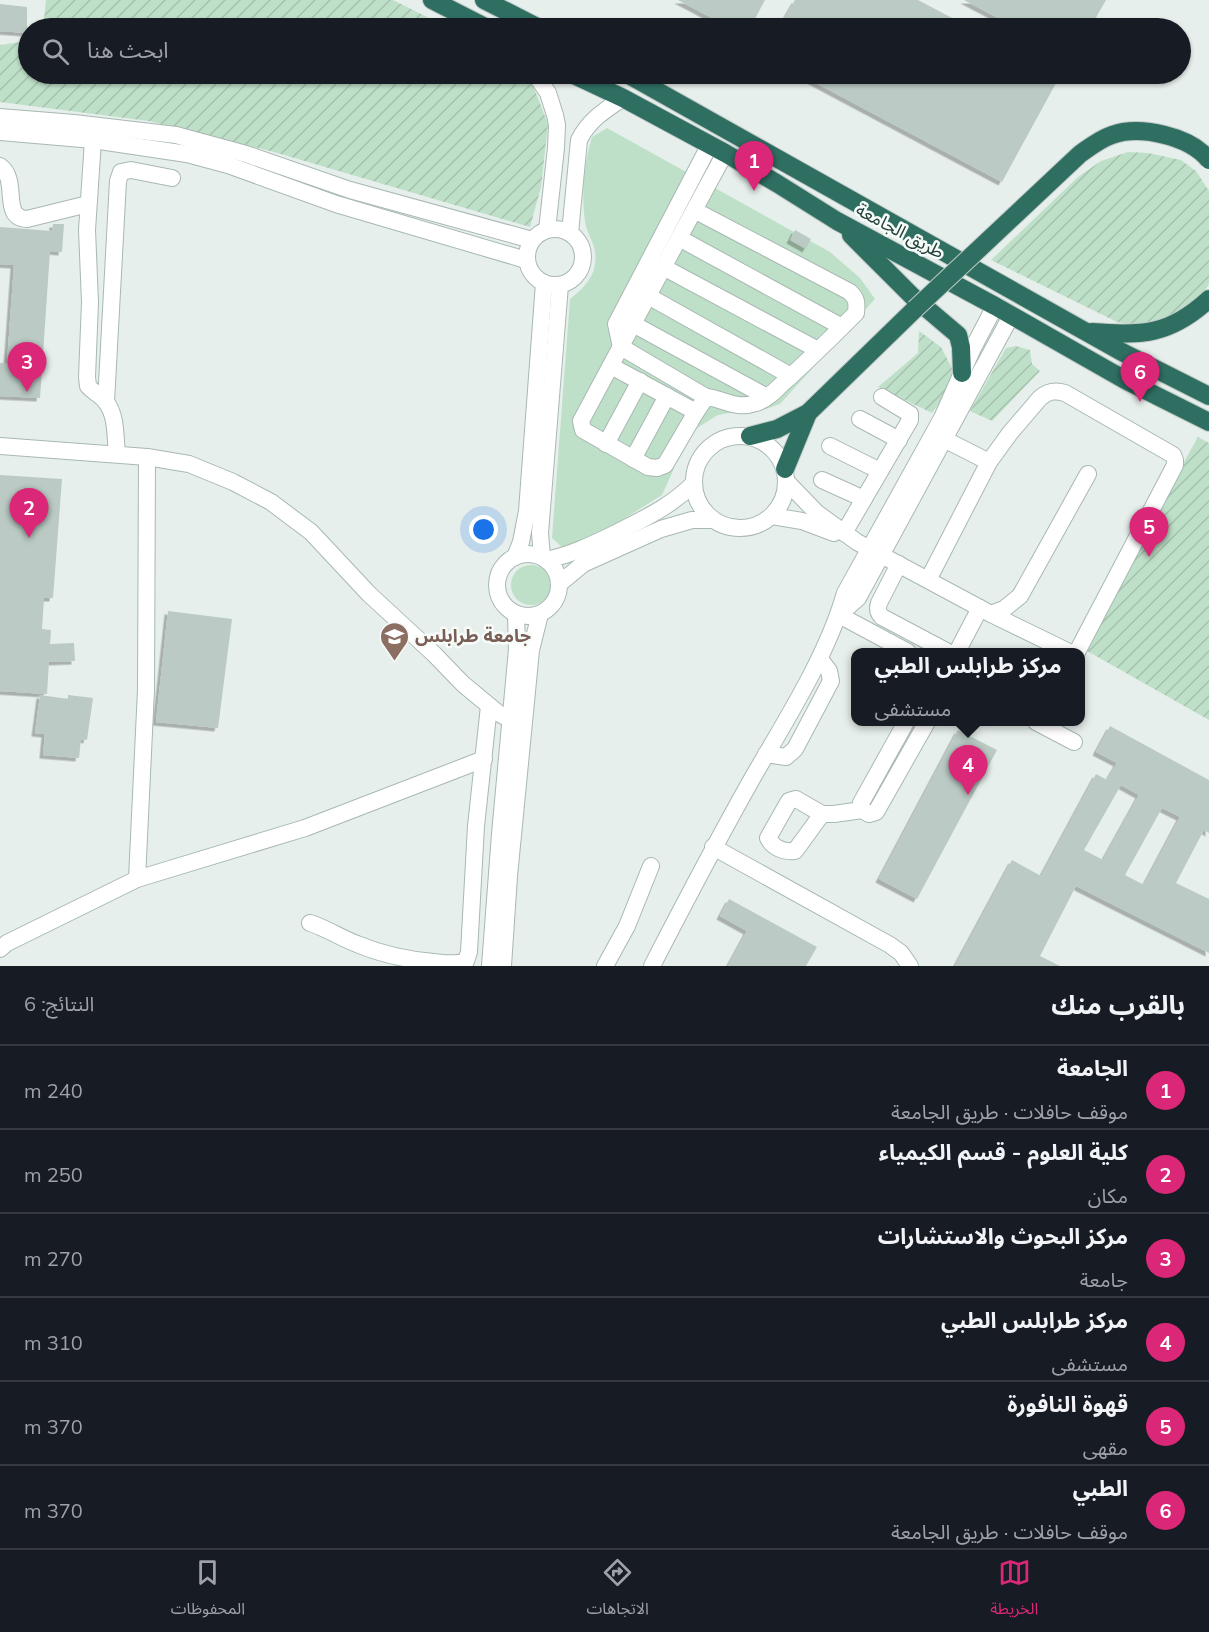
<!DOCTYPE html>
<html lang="ar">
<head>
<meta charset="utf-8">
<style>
  body { margin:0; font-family:Mulish,"Noto Sans Arabic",sans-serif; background:#242831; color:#f1f3f6; direction:rtl }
  .you { position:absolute; left:484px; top:530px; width:21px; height:21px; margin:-15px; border:4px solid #fff; border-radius:50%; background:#1a73e8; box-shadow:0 0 0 9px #1a73e833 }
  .badge { display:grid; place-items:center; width:39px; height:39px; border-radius:50%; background:#db2777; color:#fff; font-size:20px; font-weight:700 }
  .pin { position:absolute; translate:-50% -50px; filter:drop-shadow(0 2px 3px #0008) }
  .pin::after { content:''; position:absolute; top:32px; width:21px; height:18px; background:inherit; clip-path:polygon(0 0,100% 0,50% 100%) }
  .popup { position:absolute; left:851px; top:648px; width:234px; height:78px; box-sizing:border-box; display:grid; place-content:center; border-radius:12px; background:#171b24; filter:drop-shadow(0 2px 4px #0005); font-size:20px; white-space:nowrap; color:#9ea1a6 }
  .popup b { font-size:22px; color:#f1f3f6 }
  .popup::after { content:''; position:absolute; left:50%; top:100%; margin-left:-12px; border:12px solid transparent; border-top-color:#171b24 }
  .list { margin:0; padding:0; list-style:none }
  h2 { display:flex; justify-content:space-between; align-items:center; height:78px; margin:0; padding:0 24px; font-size:26px }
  h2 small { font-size:20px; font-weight:400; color:#9ea1a6 }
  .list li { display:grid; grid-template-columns:39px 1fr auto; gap:18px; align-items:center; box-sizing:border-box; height:84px; padding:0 24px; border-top:2px solid #363941 }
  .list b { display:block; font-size:22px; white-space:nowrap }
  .list p { margin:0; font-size:20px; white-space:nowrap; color:#9ea1a6 }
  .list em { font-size:20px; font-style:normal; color:#9ea1a6 }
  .icon { flex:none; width:33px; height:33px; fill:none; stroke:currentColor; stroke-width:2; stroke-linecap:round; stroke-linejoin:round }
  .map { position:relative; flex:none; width:1209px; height:966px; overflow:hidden; direction:ltr }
  .search { position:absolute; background:#171b24; box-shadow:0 2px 4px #0004; left:18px; right:18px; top:18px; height:66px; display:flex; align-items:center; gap:15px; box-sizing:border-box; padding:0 21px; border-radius:33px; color:#9ea1a6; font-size:22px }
  .sheet { height:582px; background:#171b24 }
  nav { display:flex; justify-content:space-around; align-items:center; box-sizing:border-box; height:84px; border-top:2px solid #363941; background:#171b24; font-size:16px; color:#9ea1a6 }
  nav a { display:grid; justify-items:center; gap:3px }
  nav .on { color:#db2777 }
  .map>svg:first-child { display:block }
  .grass { fill:#bfe0c8 }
  .garden { fill:url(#garden-furrows) }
  .building { fill:#bbcac4; fill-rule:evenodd; filter:url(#shadow) }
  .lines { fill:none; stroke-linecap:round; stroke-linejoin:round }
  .minor-casing { stroke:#a8b8b2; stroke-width:18 }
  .highway-casing { stroke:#c2cac8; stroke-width:20 }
  .minor { stroke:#fff; stroke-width:16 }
  .highway { stroke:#2f6f62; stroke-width:18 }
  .highway-bridge-casing { stroke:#c2cac8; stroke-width:20; stroke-linecap:butt }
  .highway-bridge { stroke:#2f6f62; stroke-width:18 }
  .labels { text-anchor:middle; stroke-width:5; stroke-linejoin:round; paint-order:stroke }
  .street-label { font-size:18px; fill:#24423a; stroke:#f7fbf9 }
  .education-label { font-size:18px; font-weight:bold; fill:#785e54; stroke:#f7fbf9; text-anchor:start }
</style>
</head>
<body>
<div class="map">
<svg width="1209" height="966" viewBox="0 0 1209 966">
  <defs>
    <pattern id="garden-furrows" width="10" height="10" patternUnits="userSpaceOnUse" patternTransform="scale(1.5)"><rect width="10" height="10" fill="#bfe0c8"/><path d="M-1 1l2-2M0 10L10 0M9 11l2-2" fill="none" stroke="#a4c1ad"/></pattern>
    <filter id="shadow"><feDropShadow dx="-3.5" dy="3.5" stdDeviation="0" flood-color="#0004"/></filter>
  </defs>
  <rect width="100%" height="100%" fill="#e6efeb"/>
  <g class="grass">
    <path d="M607,128L830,252L860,278L875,299L780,404L763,410L740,411L718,415L697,428L683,440L672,473L662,495L619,522L563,548L552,538L570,299C586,287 598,273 595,252C594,242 586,232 585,221C581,193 584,163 592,137Z"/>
    <circle cx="531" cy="585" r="20"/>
  </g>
  <g class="garden">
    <path d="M46,0H393L449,28H43Z"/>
    <path d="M28,41V74H524L530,78L548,124L541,187L530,227L274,152L149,121L0,102V45Z"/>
    <path d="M1128,152L1148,153L1181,160L1196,171L1209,191V284L1198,301L1174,320L1145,327L1117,322L991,260L1078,177L1101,161Z"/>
    <path d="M919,331L941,347L953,370L954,384L932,413L878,387L918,353Z"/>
    <path d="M1016,346L1030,350L1032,364L1040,371L992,421L970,411L1006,348Z"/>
    <path d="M1198,437L1209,443V720L1080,647Z"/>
  </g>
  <g class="building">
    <path d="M678,0H765L750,28H731Z"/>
    <path d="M795,0H918L971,28H779Z"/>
    <path d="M964,0H1106L1090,28H1017Z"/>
    <path d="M0,4L27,7V33L0,31Z"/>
    <path d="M799,74H1061L1002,182Z"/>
    <path d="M53,224H64L62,252L50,251L40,398L0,396V363H7L14,265L0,264V227L52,231Z"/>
    <path d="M795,230L811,239L806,249L790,240Z"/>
    <path d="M0,475L62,479L53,598H44L42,629L51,630L50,644L74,643L75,661L49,662L47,694L0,691Z"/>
    <path d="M168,611L232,619L218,728L156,722Z"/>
    <path d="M40,695L68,699V695L93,698L87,740L81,739L79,758L43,755L45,734L35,733Z"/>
    <path d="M1110,726L1209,780V833L1204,830L1176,883L1209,899V953L1076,886L1040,956L1060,966H955L1012,860L1041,876L1096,774L1107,780L1117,763L1096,752ZM1121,785L1139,795L1103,860L1084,850ZM1162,808L1180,817L1144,885L1125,875Z"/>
    <path d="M958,730L997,750L917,899L879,879Z"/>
    <path d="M729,899L817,947L806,966H728L747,931L720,916Z"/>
  </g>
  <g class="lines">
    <defs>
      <g id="minor">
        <path d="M535,74L548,93L555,115L557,125L556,148L547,230"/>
        <path d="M0,117L74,123L176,135L246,154L350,190L532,240"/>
        <path d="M0,132L93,140L187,154L228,165L336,204L526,260"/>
        <path d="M93,140L87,230L90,302L87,377L88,386C93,392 101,395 106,402C117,416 115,438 117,454"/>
        <path d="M0,166C20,180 0,218 27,219L88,204"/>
        <path d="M694,210L850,292C857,299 857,303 856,313C832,337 808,361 782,384C775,391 766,400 756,403C735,410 725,399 706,397L696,412L665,465L657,468L648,467L583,430L581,421L679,238L725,153"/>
        <circle cx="555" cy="257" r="28"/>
        <path d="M570,233L579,140C589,120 605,110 623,98"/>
        <path d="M679,238L842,327"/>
        <path d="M663,267L818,350"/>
        <path d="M648,296L791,376"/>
        <path d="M633,324L767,397"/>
        <path d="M611,366L696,412"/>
        <path d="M706,397L621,347L616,324L709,146"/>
        <path d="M106,402L118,181L121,172L131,170L172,178"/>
        <path d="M860,419L899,440"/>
        <path d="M934,434L989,462"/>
        <circle cx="740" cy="482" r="46"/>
        <path d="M606,444L640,381"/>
        <path d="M0,446L147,457L189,464L233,482L271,502L311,532L369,594L434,654L463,684L498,713L511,720"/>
        <path d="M830,446L880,471"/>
        <path d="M147,457L146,690L137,879L305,828L484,759"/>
        <path d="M633,459L667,396"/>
        <path d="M822,480L864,499"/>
        <path d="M786,481L817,513L857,542L991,614L1069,652"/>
        <path d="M772,516L802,521L834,533"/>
        <path d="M844,533L910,420V414L882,397"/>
        <circle cx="528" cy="585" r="31"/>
        <path d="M515,557L521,542L527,511L544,283"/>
        <path d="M542,557L540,533L560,285"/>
        <path d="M546,560C571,555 593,544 616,533C645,518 670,507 694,483"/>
        <path d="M899,564L879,603C877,609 878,613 882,617L948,652"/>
        <path d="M928,580L989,462L1010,433L1040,398C1048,391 1055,390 1065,393L1173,455L1175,460V465L1077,652"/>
        <path d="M559,584L583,564L661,529L692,520H713"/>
        <path d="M840,614L858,598L1011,316"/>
        <path d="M991,614L1004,609L1020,596L1088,474"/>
        <path d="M839,615L908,652"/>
        <path d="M957,652L980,608"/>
        <path d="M906,722L861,803L862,810L869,814L876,812L927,722"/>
        <path d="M1036,722L1074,742"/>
        <path d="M766,754L786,757L795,749L831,681L829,671L820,659"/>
        <path d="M822,814L795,851C784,852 773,848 768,838L789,801L796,799L822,814H834L862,810"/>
        <path d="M713,847L890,945L901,953L910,966"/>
        <path d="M310,923C326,928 341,938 357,944C381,954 408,960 434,962C444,963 457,965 466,961L469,952L476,826L489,706"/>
        <path d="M0,949L7,943L137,879"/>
        <path d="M490,966L500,834L517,649L516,614"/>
        <path d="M503,966L509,876L529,671L531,650L540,614"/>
        <path d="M605,966L627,926L651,866"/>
        <path d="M652,966C685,902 718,839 753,777C786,720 827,656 845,593L942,418L973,348L995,306"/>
      </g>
      <g id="highway">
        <path d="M432,0L487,28"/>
        <path d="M484,0L539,28"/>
        <path d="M572,74L623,98L725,153L778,184L837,221L995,306L1125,380L1209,422"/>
        <path d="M627,74L1120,351L1209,396"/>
        <path d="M851,235L912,296L958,335L961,347L962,373"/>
        <path d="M1092,332C1142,336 1170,335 1209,299"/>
        <path d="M750,436L777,429L808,413L915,309"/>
        <path d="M785,469L808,413"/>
      </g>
    </defs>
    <use href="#minor" class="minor-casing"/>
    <use href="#highway" class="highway-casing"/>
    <use href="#minor" class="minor"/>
    <use href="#highway" class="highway"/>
    <defs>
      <path id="highway-bridge" d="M915,309L1080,154C1090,147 1100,139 1112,135C1140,125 1190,136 1209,160"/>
    </defs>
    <use href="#highway-bridge" class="highway-bridge-casing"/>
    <use href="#highway-bridge" class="highway-bridge"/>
  </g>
  <defs>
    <symbol id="university-pin" viewBox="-11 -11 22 30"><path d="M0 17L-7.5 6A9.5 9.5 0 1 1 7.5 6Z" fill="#8d6e63" stroke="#f7fbf9"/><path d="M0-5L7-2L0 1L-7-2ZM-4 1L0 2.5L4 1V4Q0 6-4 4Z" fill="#fff"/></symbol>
  </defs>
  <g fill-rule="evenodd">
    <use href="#university-pin" x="378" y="620" width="33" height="45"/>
  </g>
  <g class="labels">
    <g class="street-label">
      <text transform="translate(900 231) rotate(28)" y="6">طريق الجامعة</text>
    </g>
    <g class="education-label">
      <text x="415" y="642">جامعة طرابلس</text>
    </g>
  </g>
</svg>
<div class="you"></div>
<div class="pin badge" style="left:754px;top:191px">1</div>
<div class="pin badge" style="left:29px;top:538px">2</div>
<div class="pin badge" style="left:27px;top:392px">3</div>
<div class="pin badge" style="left:968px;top:795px">4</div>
<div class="popup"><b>مركز طرابلس الطبي</b>مستشفى</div>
<div class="pin badge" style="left:1149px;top:557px">5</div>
<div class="pin badge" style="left:1140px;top:402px">6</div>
<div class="search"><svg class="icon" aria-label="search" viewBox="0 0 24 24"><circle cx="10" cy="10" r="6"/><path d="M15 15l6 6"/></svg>ابحث هنا</div>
</div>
<section class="sheet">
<h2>بالقرب منك<small>النتائج: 6</small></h2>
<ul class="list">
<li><span class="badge">1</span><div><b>الجامعة</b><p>موقف حافلات · طريق الجامعة</p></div><em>240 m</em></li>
<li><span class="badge">2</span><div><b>كلية العلوم - قسم الكيمياء</b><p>مكان</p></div><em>250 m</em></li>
<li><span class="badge">3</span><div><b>مركز البحوث والاستشارات</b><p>جامعة</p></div><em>270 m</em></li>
<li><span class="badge">4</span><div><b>مركز طرابلس الطبي</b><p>مستشفى</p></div><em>310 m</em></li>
<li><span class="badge">5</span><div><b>قهوة النافورة</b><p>مقهى</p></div><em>370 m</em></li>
<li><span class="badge">6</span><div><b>الطبي</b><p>موقف حافلات · طريق الجامعة</p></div><em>370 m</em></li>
</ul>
</section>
<nav>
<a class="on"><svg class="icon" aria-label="map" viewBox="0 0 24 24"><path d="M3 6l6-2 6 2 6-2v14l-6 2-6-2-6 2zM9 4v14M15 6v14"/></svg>الخريطة</a>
<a><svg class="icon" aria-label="directions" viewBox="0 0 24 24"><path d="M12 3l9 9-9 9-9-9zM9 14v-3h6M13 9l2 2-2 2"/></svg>الاتجاهات</a>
<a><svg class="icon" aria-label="saved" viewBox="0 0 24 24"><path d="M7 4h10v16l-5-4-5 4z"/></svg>المحفوظات</a>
</nav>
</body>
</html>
